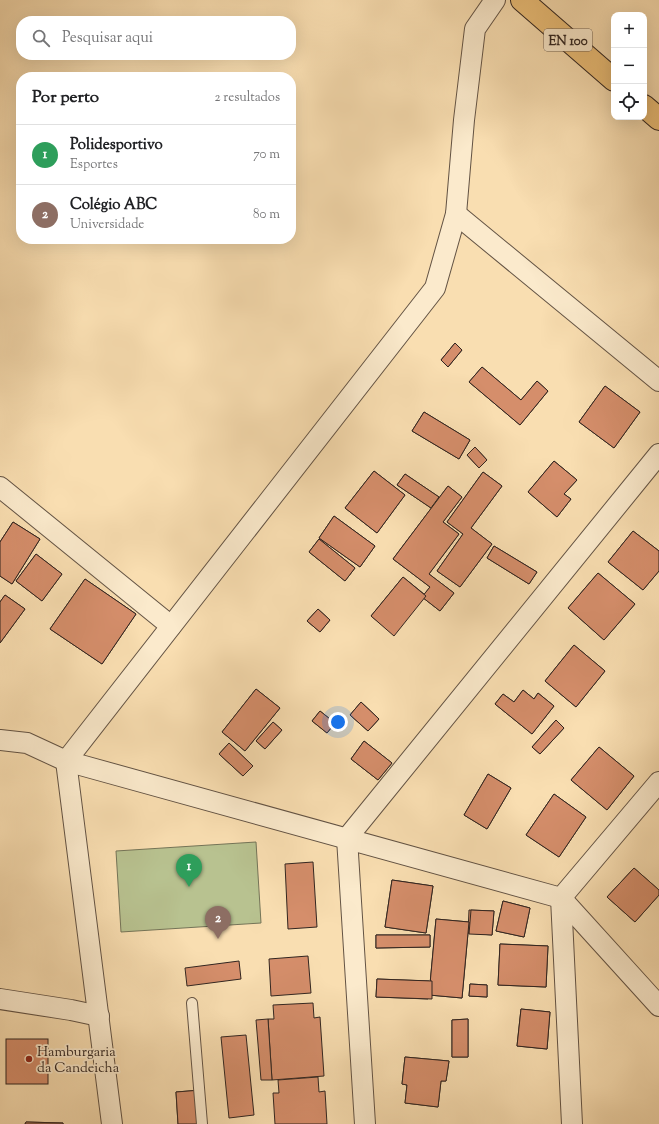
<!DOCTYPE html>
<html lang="pt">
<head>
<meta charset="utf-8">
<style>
  body { margin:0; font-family:"Sorts Mill Goudy",serif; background:#f2f2f2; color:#202124 }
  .controls { position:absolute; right:12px; top:12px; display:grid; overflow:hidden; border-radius:8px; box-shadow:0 4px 16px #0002 }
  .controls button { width:36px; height:36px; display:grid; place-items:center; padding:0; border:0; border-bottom:1px solid #e0e0e0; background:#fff; color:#202124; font:20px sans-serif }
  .you { position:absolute; left:338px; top:722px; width:14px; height:14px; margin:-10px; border:3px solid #fff; border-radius:50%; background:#1a73e8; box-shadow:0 0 0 6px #1a73e833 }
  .badge { display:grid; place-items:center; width:26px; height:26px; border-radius:50%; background:#d93025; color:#fff; font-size:13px; font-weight:700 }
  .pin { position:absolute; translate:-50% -33px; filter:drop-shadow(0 1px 2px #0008) }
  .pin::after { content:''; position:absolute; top:21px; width:14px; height:12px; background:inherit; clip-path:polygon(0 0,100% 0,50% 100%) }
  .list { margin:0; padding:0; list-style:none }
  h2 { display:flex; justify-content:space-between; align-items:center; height:52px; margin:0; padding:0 16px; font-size:17px }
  h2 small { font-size:13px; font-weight:400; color:#757577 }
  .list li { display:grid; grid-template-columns:26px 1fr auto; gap:12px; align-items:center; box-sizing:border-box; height:60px; padding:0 16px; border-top:1px solid #e0e0e0 }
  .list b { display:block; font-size:15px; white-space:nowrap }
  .list p { margin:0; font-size:13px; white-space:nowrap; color:#757577 }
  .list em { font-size:13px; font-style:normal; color:#757577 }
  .icon { flex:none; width:22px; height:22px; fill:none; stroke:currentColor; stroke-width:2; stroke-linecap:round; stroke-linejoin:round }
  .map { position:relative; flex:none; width:659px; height:1124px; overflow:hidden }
  .search { position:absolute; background:#fff; box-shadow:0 4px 16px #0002; left:16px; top:16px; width:280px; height:44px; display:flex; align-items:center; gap:10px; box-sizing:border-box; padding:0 14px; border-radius:16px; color:#757577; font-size:15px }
  .panel { position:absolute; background:#fff; box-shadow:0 4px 16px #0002; left:16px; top:72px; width:280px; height:172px; border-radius:16px }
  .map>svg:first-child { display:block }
  .green { fill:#b8c290; stroke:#747458 }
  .building { fill:#d58e6b; stroke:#312520 }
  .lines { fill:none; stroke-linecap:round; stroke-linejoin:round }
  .service-casing { stroke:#635344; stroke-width:12 }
  .minor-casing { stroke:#635344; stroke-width:22 }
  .primary-casing { stroke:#312520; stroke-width:24 }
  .service { stroke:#fbeacc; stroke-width:10 }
  .minor { stroke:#fbeacc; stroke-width:20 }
  .primary { stroke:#ecbf78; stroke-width:22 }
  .poi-dot { fill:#8f2418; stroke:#fbeacc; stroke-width:1.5 }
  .labels { text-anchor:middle; stroke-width:3.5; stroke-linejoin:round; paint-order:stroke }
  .shield { fill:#fbeacc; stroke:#6e6054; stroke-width:1 }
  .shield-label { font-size:13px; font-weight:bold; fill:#312520 }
  .poi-label { font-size:14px; fill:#312520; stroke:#fbeacc; text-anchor:start }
</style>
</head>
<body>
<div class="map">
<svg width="659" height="1124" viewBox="0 0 659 1124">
  <rect width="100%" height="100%" fill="#f9deb1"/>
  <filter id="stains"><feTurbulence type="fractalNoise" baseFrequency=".005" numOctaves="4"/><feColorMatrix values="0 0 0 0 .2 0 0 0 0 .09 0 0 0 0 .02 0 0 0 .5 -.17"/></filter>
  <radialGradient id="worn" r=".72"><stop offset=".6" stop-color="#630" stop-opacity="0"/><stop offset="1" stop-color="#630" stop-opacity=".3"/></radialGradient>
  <path class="green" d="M256,842L261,923L121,932L116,851Z"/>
  <g class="building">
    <path d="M455,343L462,350L448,367L441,360Z"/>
    <path d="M455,343L462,350L448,367L441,360Z"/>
    <path d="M482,367L521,400L537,381L548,391L520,425L469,382Z"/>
    <path d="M482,367L521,400L537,381L548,391L520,425L469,382Z"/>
    <path d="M605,386L640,412L614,448L579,422Z"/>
    <path d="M605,386L640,412L614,448L579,422Z"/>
    <path d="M424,412L470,440L459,459L412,431Z"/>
    <path d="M424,412L470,440L459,459L412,431Z"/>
    <path d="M475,447L487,460L479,468L467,455Z"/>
    <path d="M475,447L487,460L479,468L467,455Z"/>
    <path d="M554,461L577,480L564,494L571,499L557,517L528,492Z"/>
    <path d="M554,461L577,480L564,494L571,499L557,517L528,492Z"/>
    <path d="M374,471L405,495L377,533L345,508Z"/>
    <path d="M374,471L405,495L377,533L345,508Z"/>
    <path d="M483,472L502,486L471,528L492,544L460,587L437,571L463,534L447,522Z"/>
    <path d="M483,472L502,486L471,528L492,544L460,587L437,571L463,534L447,522Z"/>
    <path d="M405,474L439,497L431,508L397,485Z"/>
    <path d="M405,474L439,497L431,508L397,485Z"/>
    <path d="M448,486L462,497L443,522L459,534L429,574L454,593L440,611L422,597L430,587L393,559Z"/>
    <path d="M448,486L462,497L443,522L459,534L429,574L454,593L440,611L422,597L430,587L393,559Z"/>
    <path d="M334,516L375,546L360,567L319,538Z"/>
    <path d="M334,516L375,546L360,567L319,538Z"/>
    <path d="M13,522L40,539L12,584L0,576V542Z"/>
    <path d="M13,522L40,539L12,584L0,576V542Z"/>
    <path d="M633,531L659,551V571L643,590L608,562Z"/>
    <path d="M633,531L659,551V571L643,590L608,562Z"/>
    <path d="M319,539L355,568L345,581L309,552Z"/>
    <path d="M319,539L355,568L345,581L309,552Z"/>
    <path d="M494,546L537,572L529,584L487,558Z"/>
    <path d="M494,546L537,572L529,584L487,558Z"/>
    <path d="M36,554L62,574L42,601L16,581Z"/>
    <path d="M36,554L62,574L42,601L16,581Z"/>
    <path d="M598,573L635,604L604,640L568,608Z"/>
    <path d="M598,573L635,604L604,640L568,608Z"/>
    <path d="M403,577L424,594L392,633L371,616Z"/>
    <path d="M403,577L426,596L394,636L371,616Z"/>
    <path d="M85,579L136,614L102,664L50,629Z"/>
    <path d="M85,579L136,614L102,664L50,629Z"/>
    <path d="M5,595L25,609L0,643V602Z"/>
    <path d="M5,595L25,609L0,643V602Z"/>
    <path d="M318,609L330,620L320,632L307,621Z"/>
    <path d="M318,609L330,620L320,632L307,621Z"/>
    <path d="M574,645L605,671L576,707L545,681Z"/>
    <path d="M574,645L605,671L576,707L545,681Z"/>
    <path d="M256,689L280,708L245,751L222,732Z"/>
    <path d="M256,689L280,708L245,751L222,732Z"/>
    <path d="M523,690L534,699L538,693L554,706L532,734L495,704L503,694L514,702Z"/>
    <path d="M523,690L534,699L538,693L554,706L532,734L495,704L503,694L514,702Z"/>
    <path d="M361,702L379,719L368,731L350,715Z"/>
    <path d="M361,702L379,719L368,731L350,715Z"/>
    <path d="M320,711L335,723L327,733L312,721Z"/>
    <path d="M320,711L335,723L327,733L312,721Z"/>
    <path d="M556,720L564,728L540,754L532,747Z"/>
    <path d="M556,720L564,728L540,754L532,747Z"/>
    <path d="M273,722L282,730L265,749L256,741Z"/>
    <path d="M273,722L282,730L265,749L256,741Z"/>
    <path d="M364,741L392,763L378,780L351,759Z"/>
    <path d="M364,741L392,763L378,780L351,759Z"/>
    <path d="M229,743L253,766L243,776L219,754Z"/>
    <path d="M229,743L253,766L243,776L219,754Z"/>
    <path d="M599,747L634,776L607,810L571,780Z"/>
    <path d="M599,747L634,776L607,810L571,780Z"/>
    <path d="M488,774L511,788L487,829L464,815Z"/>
    <path d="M488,774L511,788L487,829L464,815Z"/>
    <path d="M554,794L586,817L559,857L526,835Z"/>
    <path d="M554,794L586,817L559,857L526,835Z"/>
    <path d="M313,862L317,927L288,929L285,864Z"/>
    <path d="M634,868L659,890V895L635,922L607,897Z"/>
    <path d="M634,868L659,890V895L635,922L607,897Z"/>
    <path d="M392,880L433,886L426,933L385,927Z"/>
    <path d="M392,880L433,886L426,933L385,927Z"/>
    <path d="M503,901L530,908L524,937L496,931Z"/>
    <path d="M503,901L530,908L524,937L496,931Z"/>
    <path d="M469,910L494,911L492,935L468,933Z"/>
    <path d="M471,910L494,911L492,935L469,934Z"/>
    <path d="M436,919L469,922L462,998L429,995Z"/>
    <path d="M436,919L469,922L462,998L429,995Z"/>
    <path d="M376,935H430V947L376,948Z"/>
    <path d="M376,935H430V947L376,948Z"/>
    <path d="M500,944L548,946L546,987L498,985Z"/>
    <path d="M500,944L548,946L546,987L498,985Z"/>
    <path d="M308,956L311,993L271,996L269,959Z"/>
    <path d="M239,961L241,979L187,986L185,968Z"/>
    <path d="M377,979L429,981L428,999L376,997Z"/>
    <path d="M377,979L432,981V999L376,997Z"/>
    <path d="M470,984L487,985V997L469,996Z"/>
    <path d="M470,984L487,985V997L469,996Z"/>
    <path d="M313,1003L314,1018L320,1017L324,1076L272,1080L268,1019H274L273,1005Z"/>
    <path d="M521,1009L550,1012L547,1049L517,1046Z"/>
    <path d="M521,1009L550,1012L547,1049L517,1046Z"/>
    <path d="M268,1019L272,1080H261L256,1020Z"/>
    <path d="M468,1019V1057H452V1020Z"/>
    <path d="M468,1019V1057H452V1020Z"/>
    <path d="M246,1035L254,1115L229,1118L221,1037Z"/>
    <rect x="6" y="1039" width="42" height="45"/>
    <path d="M405,1057L449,1061L446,1081H441L438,1107L405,1103L407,1085L402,1084Z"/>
    <path d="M405,1057L449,1061L446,1081H441L438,1107L405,1103L407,1085L402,1084Z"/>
    <path d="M318,1077L319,1092L325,1091L327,1124H275L273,1093H279L278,1080Z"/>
    <path d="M201,1090L203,1124H178L176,1092Z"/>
    <path d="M201,1090L203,1124H178L176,1092Z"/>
    <path d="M26,1122L63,1123V1124H25Z"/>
    <path d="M26,1122L63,1123V1124H25Z"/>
  </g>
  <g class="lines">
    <defs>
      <path id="service" d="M192,1003L202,1124"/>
      <g id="minor">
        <path d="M456,214L659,381"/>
        <path d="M0,487L171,626"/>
        <path d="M0,740L27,743L66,761L561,898L659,1006"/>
        <path d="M0,999L71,1010L99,1016"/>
        <path d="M112,1124L66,761L435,288L456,214L464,120L475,29L495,0"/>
        <path d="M365,1124L347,838L659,454"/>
        <path d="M572,1124L561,898L659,782"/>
      </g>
      <g id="primary">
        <path d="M522,0L614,80"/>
        <path d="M644,106L659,119"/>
      </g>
    </defs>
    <use href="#service" class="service-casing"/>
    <use href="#minor" class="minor-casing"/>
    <use href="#primary" class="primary-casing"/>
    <use href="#service" class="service"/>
    <use href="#minor" class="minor"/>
    <use href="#primary" class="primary"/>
  </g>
  <circle class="poi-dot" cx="29" cy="1059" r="4"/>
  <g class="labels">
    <rect class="shield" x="544" y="29" width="48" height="22" rx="3"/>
    <g class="shield-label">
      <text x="568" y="45">EN 100</text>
    </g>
    <g class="poi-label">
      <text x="37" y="1056">Hamburgaria<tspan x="37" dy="16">da Candeicha</tspan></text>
    </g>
  </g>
  <rect width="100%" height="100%" filter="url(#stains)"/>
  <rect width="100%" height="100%" fill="url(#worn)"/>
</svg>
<div class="controls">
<button>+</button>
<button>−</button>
<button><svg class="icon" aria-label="locate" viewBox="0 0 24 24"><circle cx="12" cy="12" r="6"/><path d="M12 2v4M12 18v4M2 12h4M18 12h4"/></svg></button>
</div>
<div class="you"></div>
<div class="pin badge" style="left:189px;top:887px;background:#2e9e5b">1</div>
<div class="pin badge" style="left:218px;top:939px;background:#8d6e63">2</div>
<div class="search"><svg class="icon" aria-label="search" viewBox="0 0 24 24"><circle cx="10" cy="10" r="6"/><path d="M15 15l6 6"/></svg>Pesquisar aqui</div>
<section class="panel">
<h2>Por perto<small>2 resultados</small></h2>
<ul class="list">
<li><span class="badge" style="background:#2e9e5b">1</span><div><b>Polidesportivo</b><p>Esportes</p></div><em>70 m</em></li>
<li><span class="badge" style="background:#8d6e63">2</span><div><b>Colégio ABC</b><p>Universidade</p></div><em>80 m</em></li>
</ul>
</section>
</div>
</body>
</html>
